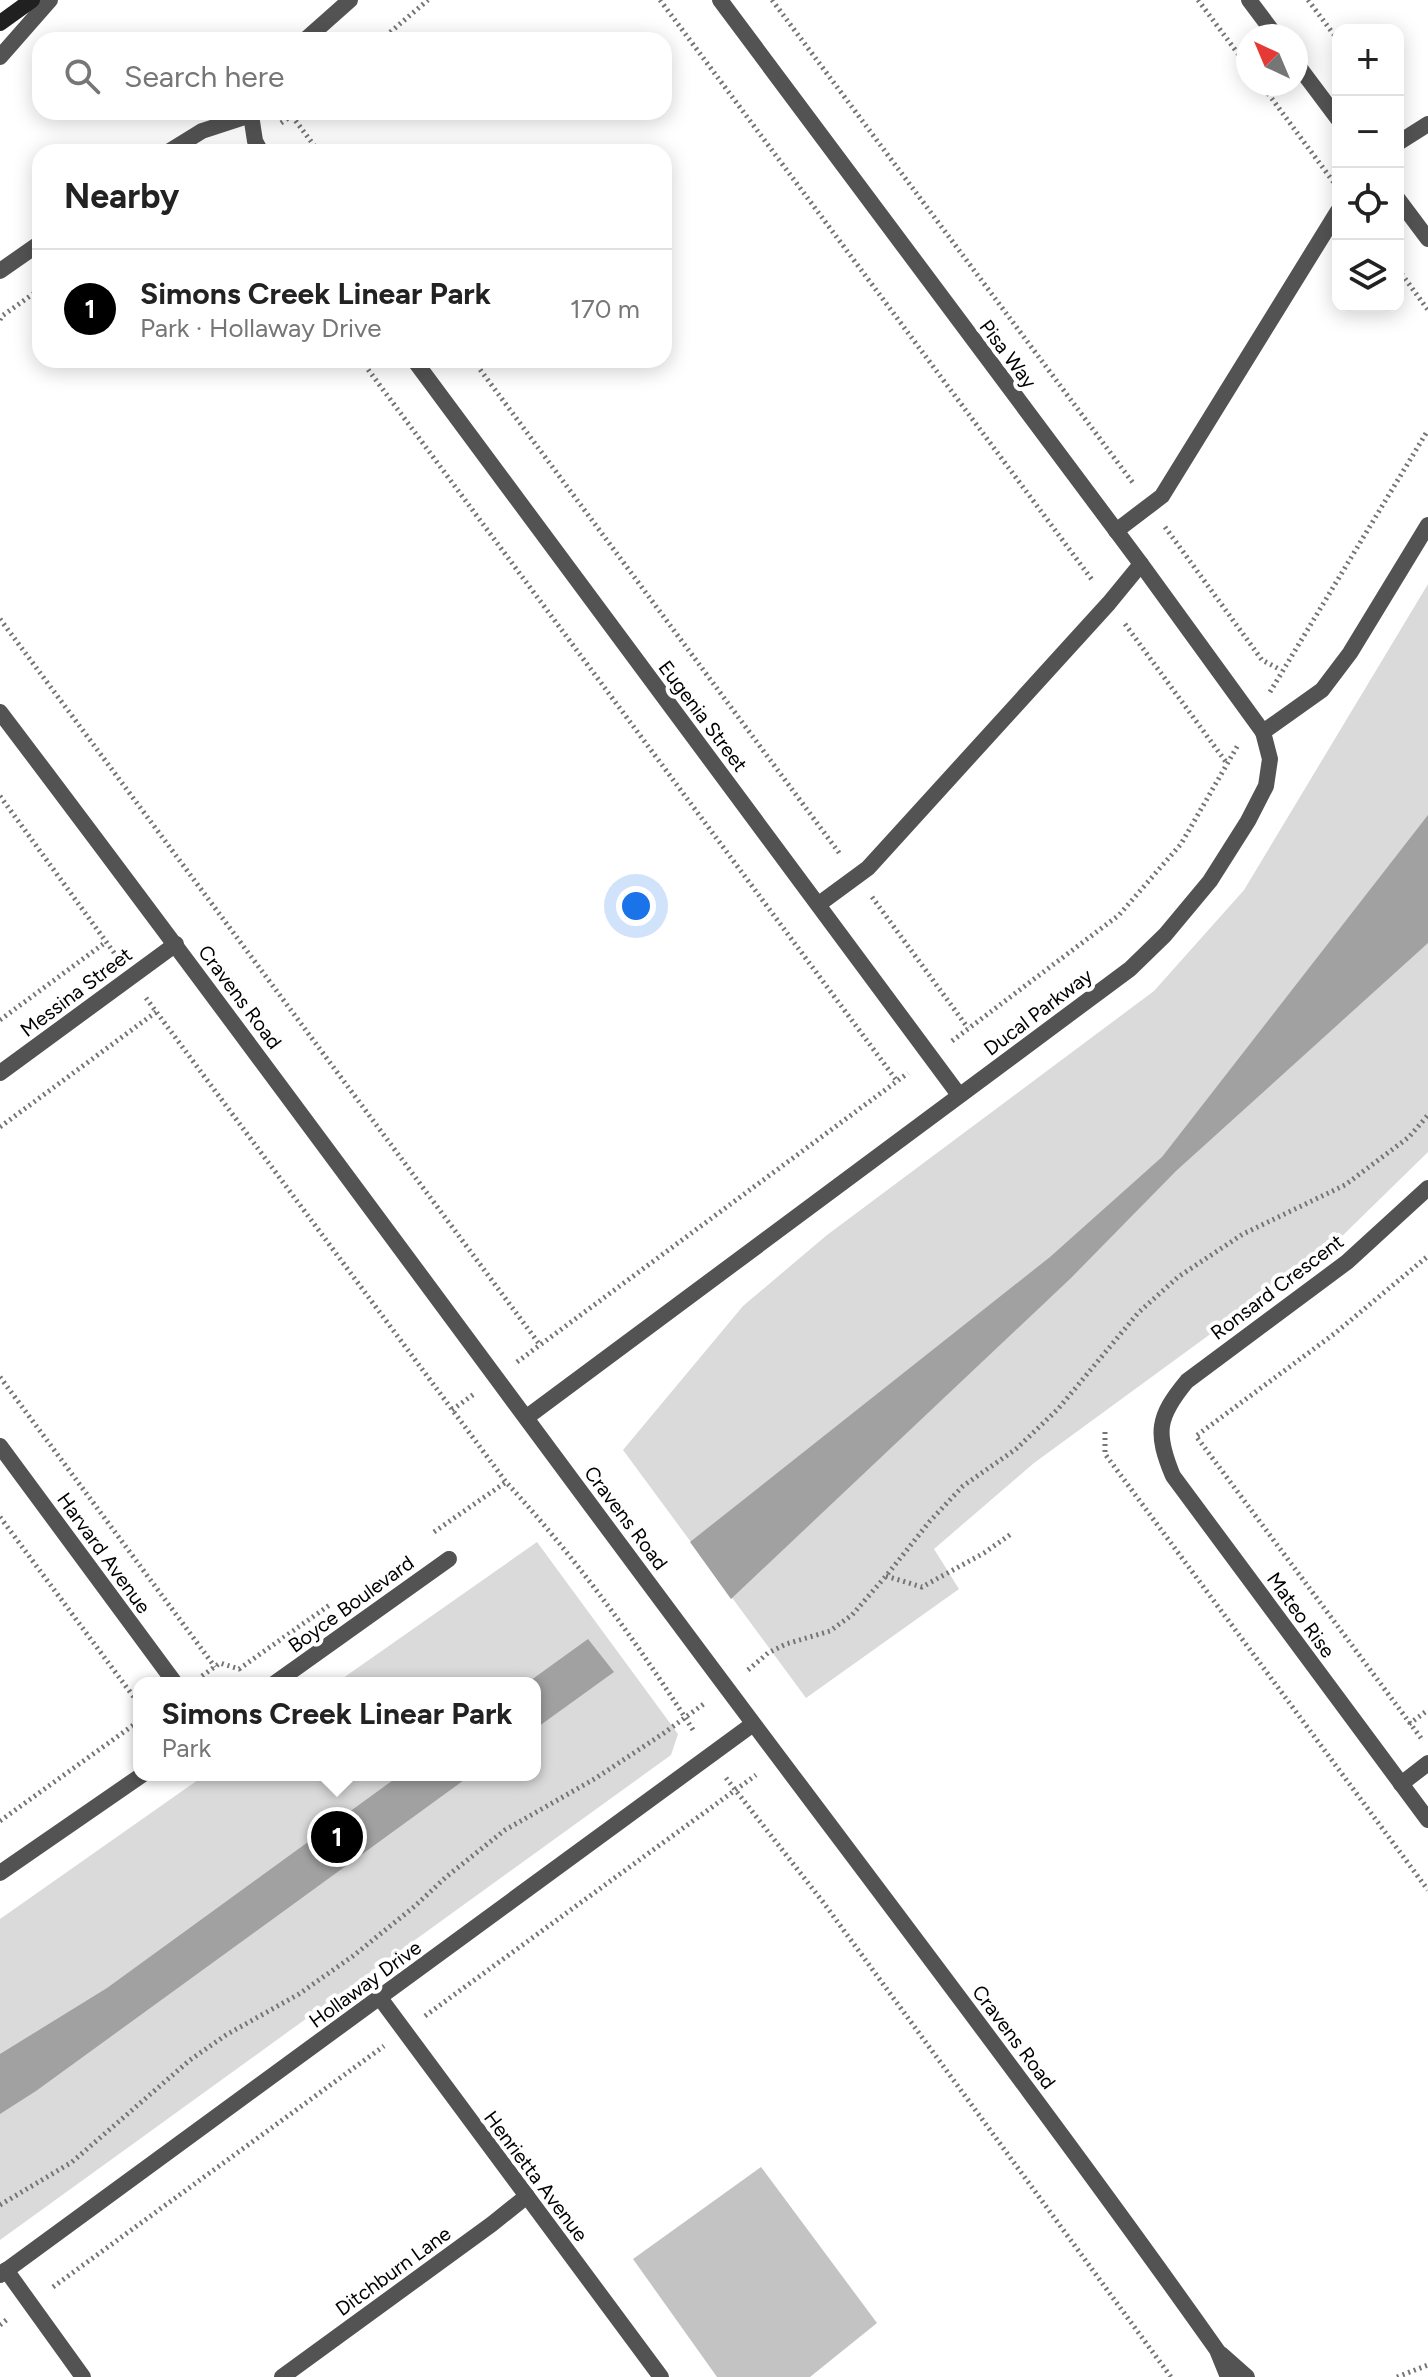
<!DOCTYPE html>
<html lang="en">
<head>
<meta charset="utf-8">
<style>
  body { margin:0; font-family:Figtree,sans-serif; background:#f6f6f6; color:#222 }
  .controls { position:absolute; right:24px; top:24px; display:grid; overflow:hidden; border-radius:16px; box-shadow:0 4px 20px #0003 }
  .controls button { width:72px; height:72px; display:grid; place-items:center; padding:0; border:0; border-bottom:2px solid #e0e0e0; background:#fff; color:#222; font:40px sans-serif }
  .compass { position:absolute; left:1236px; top:24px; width:72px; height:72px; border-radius:50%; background:#fff; box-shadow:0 4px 20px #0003; rotate:316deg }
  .you { position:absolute; left:636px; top:906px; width:28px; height:28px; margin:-20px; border:6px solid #fff; border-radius:50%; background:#1a73e8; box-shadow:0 0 0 12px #1a73e833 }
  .badge { display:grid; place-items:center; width:52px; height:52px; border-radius:50%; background:#000; color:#fff; font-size:26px; font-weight:700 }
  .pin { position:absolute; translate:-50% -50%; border:4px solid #fff; box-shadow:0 2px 8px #0006 }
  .popup { position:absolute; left:133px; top:1677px; width:408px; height:104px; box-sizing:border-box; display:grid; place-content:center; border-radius:16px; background:#fff; filter:drop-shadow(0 2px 6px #0005); font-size:26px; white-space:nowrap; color:#767676 }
  .popup b { font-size:30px; color:#222 }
  .popup::after { content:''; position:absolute; left:50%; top:100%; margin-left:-16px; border:16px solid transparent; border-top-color:#fff }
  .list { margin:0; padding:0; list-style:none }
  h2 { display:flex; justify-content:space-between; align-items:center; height:104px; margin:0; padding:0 32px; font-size:34px }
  h2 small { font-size:26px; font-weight:400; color:#767676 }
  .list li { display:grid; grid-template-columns:52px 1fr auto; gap:24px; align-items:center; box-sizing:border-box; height:120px; padding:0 32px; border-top:2px solid #e0e0e0 }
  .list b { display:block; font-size:30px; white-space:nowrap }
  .list p { margin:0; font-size:26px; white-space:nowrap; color:#767676 }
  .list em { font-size:26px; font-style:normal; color:#767676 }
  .icon { flex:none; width:44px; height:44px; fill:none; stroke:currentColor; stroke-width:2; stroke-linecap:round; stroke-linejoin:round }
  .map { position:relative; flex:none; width:1428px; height:2377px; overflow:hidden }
  .search { position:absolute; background:#fff; box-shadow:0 4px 20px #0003; left:32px; top:32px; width:640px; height:88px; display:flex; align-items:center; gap:20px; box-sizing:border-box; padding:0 28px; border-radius:24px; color:#767676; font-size:30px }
  .panel { position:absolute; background:#fff; box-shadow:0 4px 20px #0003; left:32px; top:144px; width:640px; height:224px; border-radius:24px }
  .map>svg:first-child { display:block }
  .green { fill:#dadada }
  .water { fill:#a1a1a1 }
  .building { fill:#c3c3c3 }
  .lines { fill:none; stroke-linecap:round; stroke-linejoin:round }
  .path { stroke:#757575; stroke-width:5; stroke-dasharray:2 4; stroke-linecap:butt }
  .service { stroke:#535353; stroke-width:16 }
  .minor { stroke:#535353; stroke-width:16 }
  .tertiary { stroke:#535353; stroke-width:16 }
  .secondary { stroke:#202020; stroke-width:16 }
  .labels { text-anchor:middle; stroke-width:8; stroke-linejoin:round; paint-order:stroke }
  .street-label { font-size:20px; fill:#000; stroke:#fff }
</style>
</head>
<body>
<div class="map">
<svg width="1428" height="2377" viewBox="0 0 1428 2377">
  <rect width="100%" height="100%" fill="#fff"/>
  <g class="green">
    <path d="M1428,584V1152L1335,1243L1034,1463L934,1549L959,1589L806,1698L623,1450L743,1306L827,1235L1154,991L1244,890Z"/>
    <path d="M537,1542L678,1734L671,1755L0,2240V1919L205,1775H535V1683H336Z"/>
  </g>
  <g class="water">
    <path d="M1428,815V943L1176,1171L1071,1278L731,1599L690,1542L1050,1257L1162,1157Z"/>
    <path d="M588,1639L614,1672L535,1729V1683H527Z"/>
    <path d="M400,1775H471L36,2091L0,2114V2054L107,1988Z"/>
  </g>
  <path class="building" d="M761,2167L877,2323L810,2377H717L633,2259Z"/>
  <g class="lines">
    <g class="path">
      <path d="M660,0L1093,581"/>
      <path d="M772,0L1133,483"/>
      <path d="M1198,0L1248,67"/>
      <path d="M1308,0L1338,40"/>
      <path d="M381,40L428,0"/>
      <path d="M1261,84L1335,184"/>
      <path d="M292,116L319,152"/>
      <path d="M281,123L297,112"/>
      <path d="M1398,269L1428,310"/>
      <path d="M0,320L2,316L40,289"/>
      <path d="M361,360L897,1081"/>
      <path d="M473,360L840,854"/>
      <path d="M1165,527L1262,660L1281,670"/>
      <path d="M0,619L540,1345"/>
      <path d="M1125,624L1226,762"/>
      <path d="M1270,692L1428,430"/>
      <path d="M0,796L115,954"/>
      <path d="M872,897L968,1028"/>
      <path d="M146,998L506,1482C577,1559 639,1645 695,1733"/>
      <path d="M0,1020L106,942"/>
      <path d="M952,1041L1119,915L1181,844L1238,745"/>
      <path d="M0,1127L156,1012"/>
      <path d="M517,1362L908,1073"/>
      <path d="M0,1377L215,1667"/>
      <path d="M452,1410L474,1394"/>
      <path d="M1105,1432V1454L1428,1890"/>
      <path d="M0,1517L139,1704"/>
      <path d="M434,1532L506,1482"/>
      <path d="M886,1576L922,1587L984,1553L1011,1534"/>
      <path d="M748,1670L768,1653L786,1644L830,1631L852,1615L886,1576L930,1521L963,1486L1016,1449L1058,1409L1138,1313L1178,1277L1243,1234L1345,1185L1409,1137L1428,1115"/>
      <path d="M202,1676L220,1663L239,1669L331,1604"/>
      <path d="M1409,1724L1428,1710"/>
      <path d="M1421,1738L1196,1436L1334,1334L1428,1256"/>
      <path d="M726,1778L823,1902L1171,2377"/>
      <path d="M0,1821L139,1721"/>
      <path d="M425,2016L756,1775"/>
      <path d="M0,2205L72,2162L190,2060L226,2035L299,1994L353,1956L415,1906L446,1877L505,1830L596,1778L664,1733L705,1703"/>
      <path d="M53,2287L384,2046"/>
      <path d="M0,2325L9,2318"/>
      <path d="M1397,2377L1428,2365"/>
    </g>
    <g class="service">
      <path d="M1398,143L1428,124"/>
      <path d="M1116,531L1162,496L1338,211"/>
      <path d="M819,904L868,868L1109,603L1141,564"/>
      <path d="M282,2377L492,2224L527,2196"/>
    </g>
    <g class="minor">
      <path d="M720,0L1141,564L1263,732"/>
      <path d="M1249,0L1276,36"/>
      <path d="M305,40L350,0"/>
      <path d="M1296,63L1338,119"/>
      <path d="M251,115L255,141L261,152"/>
      <path d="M168,152L202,131L251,115L252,112"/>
      <path d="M1398,199L1428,239"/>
      <path d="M0,271L40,243"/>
      <path d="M414,360L959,1095"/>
      <path d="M0,1073L176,944"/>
      <path d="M1428,1188L1347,1262L1187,1381C1157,1417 1155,1433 1173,1476L1428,1820"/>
      <path d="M527,1417L1130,969L1165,935L1210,881L1248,821L1266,786L1270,759L1263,732L1322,690L1350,653L1428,525"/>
      <path d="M0,1446L175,1683"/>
      <path d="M275,1683L449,1559"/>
      <path d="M1401,1784L1428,1763"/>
      <path d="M0,1873L142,1775"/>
      <path d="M380,1998L661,2377"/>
      <path d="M6,2270L83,2377"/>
      <path d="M0,2275L753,1724"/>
    </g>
    <g class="tertiary">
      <path d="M0,57L50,0"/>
      <path d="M0,712C254,1047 501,1387 753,1723C909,1931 1067,2138 1217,2350L1228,2377"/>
      <path d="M1221,2354L1247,2377"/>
    </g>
    <path class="secondary" d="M0,23L32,0"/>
  </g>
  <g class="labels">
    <g class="street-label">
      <text transform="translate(1008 354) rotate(53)" y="7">Pisa Way</text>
      <text transform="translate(703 716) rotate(53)" y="7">Eugenia Street</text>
      <text transform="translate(76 992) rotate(-37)" y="7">Messina Street</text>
      <text transform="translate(240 997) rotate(53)" y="7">Cravens Road</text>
      <text transform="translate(1038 1012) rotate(-37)" y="7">Ducal Parkway</text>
      <text transform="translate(1277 1287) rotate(-37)" y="7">Ronsard Crescent</text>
      <text transform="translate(626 1518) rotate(53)" y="7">Cravens Road</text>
      <text transform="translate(104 1553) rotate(54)" y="7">Harvard Avenue</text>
      <text transform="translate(351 1604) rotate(-36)" y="7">Boyce Boulevard</text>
      <text transform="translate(1301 1615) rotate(54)" y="7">Mateo Rise</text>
      <text transform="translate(365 1984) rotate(-36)" y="7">Hollaway Drive</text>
      <text transform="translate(1014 2037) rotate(53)" y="7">Cravens Road</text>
      <text transform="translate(536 2176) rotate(53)" y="7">Henrietta Avenue</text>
      <text transform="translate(393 2271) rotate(-36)" y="7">Ditchburn Lane</text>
    </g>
  </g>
</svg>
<div class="controls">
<button>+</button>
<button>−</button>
<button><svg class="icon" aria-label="locate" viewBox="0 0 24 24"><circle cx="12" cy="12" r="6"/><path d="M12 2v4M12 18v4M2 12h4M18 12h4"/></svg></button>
<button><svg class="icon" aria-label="layers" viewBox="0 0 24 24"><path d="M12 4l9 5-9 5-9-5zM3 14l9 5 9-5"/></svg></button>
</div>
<svg class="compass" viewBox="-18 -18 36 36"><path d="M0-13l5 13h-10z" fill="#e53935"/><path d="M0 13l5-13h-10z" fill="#767676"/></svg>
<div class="you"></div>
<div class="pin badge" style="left:337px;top:1837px">1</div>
<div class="popup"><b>Simons Creek Linear Park</b>Park</div>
<div class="search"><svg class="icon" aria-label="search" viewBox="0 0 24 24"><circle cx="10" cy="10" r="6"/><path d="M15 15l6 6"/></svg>Search here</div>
<section class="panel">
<h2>Nearby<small></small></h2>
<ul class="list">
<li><span class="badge">1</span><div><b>Simons Creek Linear Park</b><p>Park · Hollaway Drive</p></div><em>170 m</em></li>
</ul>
</section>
</div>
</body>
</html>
